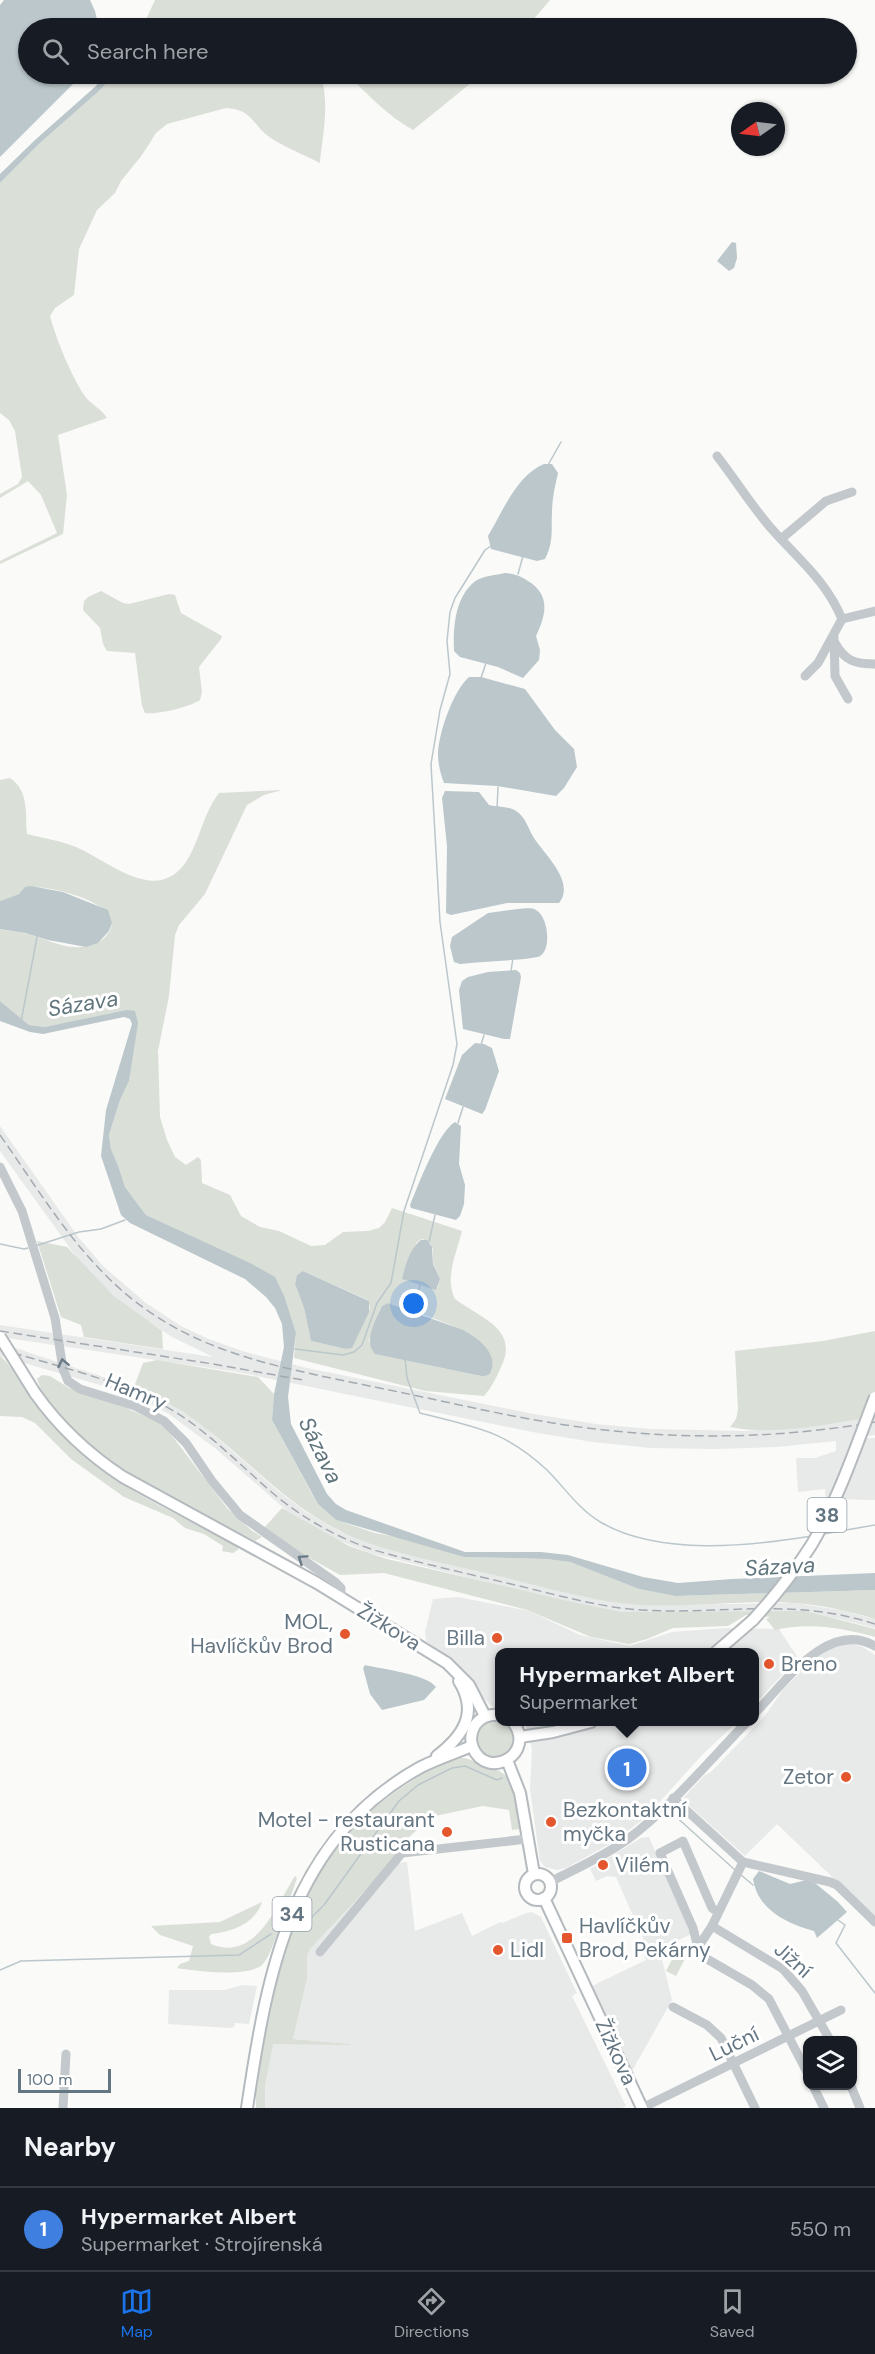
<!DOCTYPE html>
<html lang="en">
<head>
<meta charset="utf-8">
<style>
  body { margin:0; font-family:"DM Sans",sans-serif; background:#20242c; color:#f1f3f6 }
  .controls { position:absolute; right:18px; bottom:18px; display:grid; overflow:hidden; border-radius:12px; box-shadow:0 2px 4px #0004 }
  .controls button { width:54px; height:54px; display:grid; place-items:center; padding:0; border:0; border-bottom:2px solid #363941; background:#171b24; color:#f1f3f6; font:30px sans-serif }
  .compass { position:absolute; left:731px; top:102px; width:54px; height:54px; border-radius:50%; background:#171b24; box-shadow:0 2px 4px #0004; rotate:256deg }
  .scale { position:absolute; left:18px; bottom:15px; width:93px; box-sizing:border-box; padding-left:6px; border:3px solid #657683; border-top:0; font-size:16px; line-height:21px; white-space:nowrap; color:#657683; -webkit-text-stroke:4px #fff; paint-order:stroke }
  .you { position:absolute; left:414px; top:1304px; width:21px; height:21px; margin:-15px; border:4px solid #fff; border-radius:50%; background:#1a73e8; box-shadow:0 0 0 9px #1a73e833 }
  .badge { display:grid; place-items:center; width:39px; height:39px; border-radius:50%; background:#1a73e8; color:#fff; font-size:20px; font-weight:700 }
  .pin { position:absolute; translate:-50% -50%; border:3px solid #fff; box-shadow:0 2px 6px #0006 }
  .popup { position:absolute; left:495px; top:1648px; width:264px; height:78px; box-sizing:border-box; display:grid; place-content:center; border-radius:12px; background:#171b24; filter:drop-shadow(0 2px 4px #0005); font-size:20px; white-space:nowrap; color:#9ea1a6 }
  .popup b { font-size:22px; color:#f1f3f6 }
  .popup::after { content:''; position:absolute; left:50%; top:100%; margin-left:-12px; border:12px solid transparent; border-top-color:#171b24 }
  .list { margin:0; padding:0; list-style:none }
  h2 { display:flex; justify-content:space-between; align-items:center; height:78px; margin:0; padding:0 24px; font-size:26px }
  h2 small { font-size:20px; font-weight:400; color:#9ea1a6 }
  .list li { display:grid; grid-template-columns:39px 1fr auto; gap:18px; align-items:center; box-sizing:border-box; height:84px; padding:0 24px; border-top:2px solid #363941 }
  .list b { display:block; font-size:22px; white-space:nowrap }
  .list p { margin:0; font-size:20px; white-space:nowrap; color:#9ea1a6 }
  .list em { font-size:20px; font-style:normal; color:#9ea1a6 }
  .icon { flex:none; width:33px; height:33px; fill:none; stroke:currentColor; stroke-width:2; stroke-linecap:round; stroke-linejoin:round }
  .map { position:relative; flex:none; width:875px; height:2108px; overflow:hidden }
  .search { position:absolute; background:#171b24; box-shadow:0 2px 4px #0004; left:18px; right:18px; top:18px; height:66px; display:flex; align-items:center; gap:15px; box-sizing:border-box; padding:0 21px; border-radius:33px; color:#9ea1a6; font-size:22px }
  .sheet { height:162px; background:#171b24 }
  nav { display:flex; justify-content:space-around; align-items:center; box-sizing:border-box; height:84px; border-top:2px solid #363941; background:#171b24; font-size:16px; color:#9ea1a6 }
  nav a { display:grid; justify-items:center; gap:3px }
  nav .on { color:#1a73e8 }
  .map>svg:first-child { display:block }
  .built { fill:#e8e9e9 }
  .green { fill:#dadfd7; fill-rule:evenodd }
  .water { fill:#bbc7cb }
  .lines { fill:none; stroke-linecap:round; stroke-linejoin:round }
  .stream { stroke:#bbc7cb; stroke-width:1.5 }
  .major-casing { stroke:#b5babe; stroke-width:14 }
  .minor { stroke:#c3c8cc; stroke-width:9 }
  .major { stroke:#fff; stroke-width:10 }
  .rail { stroke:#a2aab0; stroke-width:1.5; stroke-dasharray:9 4.5; stroke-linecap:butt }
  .major-bridge-casing { stroke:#b5babe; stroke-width:14; stroke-linecap:butt }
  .major-bridge { stroke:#fff; stroke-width:10 }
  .oneway { stroke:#6a7a87 }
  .poi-dot { fill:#e4572e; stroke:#fff; stroke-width:2 }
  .labels { text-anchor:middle; stroke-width:6; stroke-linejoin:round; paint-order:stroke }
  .shield { fill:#fff; stroke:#939fa8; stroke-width:1.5 }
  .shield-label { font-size:20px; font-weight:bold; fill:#657683 }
  .street-label { font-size:21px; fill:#657683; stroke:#fff }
  .poi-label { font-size:21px; fill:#657683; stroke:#fff; text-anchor:start }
  .water-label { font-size:22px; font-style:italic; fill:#60757c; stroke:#fff }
</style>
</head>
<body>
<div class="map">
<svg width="875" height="2108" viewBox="0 0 875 2108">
  <rect width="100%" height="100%" fill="#fafaf8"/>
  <g class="built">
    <path d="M0,1126L79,1238L103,1266L146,1303L181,1326L209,1339L242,1351L307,1368L534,1414L596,1424L651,1429L746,1431L806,1426L875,1416V1435L850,1439L875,1438V1500L826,1499L825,1489L798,1492L796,1458H815L836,1451V1441L777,1447L715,1449L650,1448L593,1442L532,1432L237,1372L0,1337V1325L213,1357L174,1338L137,1315L114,1296L80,1262L0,1151Z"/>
    <path d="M0,1343L134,1387L174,1406L207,1429L278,1491L306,1512L339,1531L373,1544L576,1594L621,1603L657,1605L794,1603L841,1610L875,1619V1628L839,1619L793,1612L678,1615L620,1612L574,1604L370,1553L335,1539L286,1510L216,1449L169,1414L150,1404L107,1387L0,1356Z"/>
    <path d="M458,1597L529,1611L580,1635L630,1646L672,1632L724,1628L779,1629L798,1658L755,1704L754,1652H500L499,1709L494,1708L481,1696L468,1674L426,1641L425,1632L433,1599Z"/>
    <path d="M848,1643L863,1647L875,1655V1918L777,1824L745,1856L683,1800L685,1796L705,1775L711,1772L764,1717L785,1687L815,1659L827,1650Z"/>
    <path d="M522,1722H737L703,1754L645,1818L610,1844L566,1868L557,1870L545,1867L540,1861L530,1789L532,1749L526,1726Z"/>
    <path d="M649,1837L691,1934L679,1940L676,1947L661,1955L672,2000L632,2071L592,1986L646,1960L642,1951L643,1938L616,1877L607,1876L596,1881L590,1869L641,1838Z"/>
    <path d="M394,1860L399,1863L407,1862L415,1931L462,1913L472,1936L500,1922L502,1923L526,1913L532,1912L541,1917L577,1993L572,1996L626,2106L622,2108H265V2086L272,2044H350L293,2039L307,1979V1957L310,1949Z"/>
    <path d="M242,1985L257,1986L249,2024L235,2023L234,2027L230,2028L168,2024L169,1990H225Z"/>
  </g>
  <g class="green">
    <path d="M155,0H550L526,28H142Z"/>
    <path d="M115,74H320C330,100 323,134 320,161V163C303,154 283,147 268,136C250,122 253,110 226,108L167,124L156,133L142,155L121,181L115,193L97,210L79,249L74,295L55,308L50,316C56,339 71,375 84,395C90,404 101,408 107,418L58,435L67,495L63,534L0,564V561L57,533L41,495L28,481L0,498V494L18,484L22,477L15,431L9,420L0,413V183L40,143L99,91Z"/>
    <path d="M347,74H482L413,130C387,115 368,95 347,74Z"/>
    <path d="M101,591L123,603L129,604L169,594L175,595L181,613L222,636L221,639L199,667L202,692L200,700C190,707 157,715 145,713L142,706L135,653L107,651L103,644L100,628L83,610L84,601L88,597Z"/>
    <path d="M10,778C29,791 25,812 27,834C43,838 61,841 76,847C107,860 153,903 183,866C198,848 202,815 219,793L282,790L264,795L247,805L205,894L179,925L175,935L169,996L158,1051L160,1117L167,1140L175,1157L186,1165L198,1157L201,1160L202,1183L230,1195L241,1216L260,1227L279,1231L311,1246L325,1245L343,1232L368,1231L379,1228L385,1222L392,1208L462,1231C457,1252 444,1278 455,1299C480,1318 520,1329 501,1367C496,1378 492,1387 484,1396L425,1391L294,1358L296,1333L285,1298L261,1270L146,1215L125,1187L119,1168L111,1149L109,1135L120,1100L129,1081L135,1011L45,1027L29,1025L0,1001V929C8,931 15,931 23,933C41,936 62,949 81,947C92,946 103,942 109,932C127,903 47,885 28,887L19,894L0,901V780ZM422,1239L429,1242L433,1249V1263L440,1279L437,1289L416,1243ZM303,1271L368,1300L370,1308L352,1347L346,1349L311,1341L304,1308L295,1284L297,1275ZM388,1303C414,1313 503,1333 491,1372L481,1376L376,1354L369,1340L382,1306Z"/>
    <path d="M37,1241L67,1247L114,1296L162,1331L163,1349L84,1337L81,1325L61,1317Z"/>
    <path d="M875,1331V1416C831,1424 774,1436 730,1427L736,1419L738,1410L735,1351L823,1341Z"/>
    <path d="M0,1356C8,1360 34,1403 43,1414C55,1428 67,1441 81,1453C127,1494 185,1517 238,1547V1550L233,1553L222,1551L223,1546L204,1534L185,1528L173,1518L124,1497L71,1459L35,1423L22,1417L0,1416Z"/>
    <path d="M157,1360L258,1377L274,1394L272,1420L312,1494L318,1504L336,1520L375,1533L402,1538L464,1557L546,1559L570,1562L639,1589L675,1596L875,1590V1619C849,1611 822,1605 795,1603C743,1599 692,1608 641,1605C594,1602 548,1588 503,1577C459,1566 413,1558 371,1544C291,1516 255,1462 190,1417C173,1404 153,1395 134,1387L143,1363Z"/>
    <path d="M42,1375L50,1376L69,1388L126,1408L163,1424L227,1508L251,1530L262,1537L255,1541C192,1507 59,1450 37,1379Z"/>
    <path d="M282,1508L349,1546L387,1559L572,1602L622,1612L805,1611L875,1629V1637C843,1628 808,1622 775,1630L766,1619L770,1617L746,1615L728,1626L673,1628L647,1639L629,1644L591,1637L527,1610L384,1573L340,1575L281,1542L264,1528Z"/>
    <circle cx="495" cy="1739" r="18"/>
    <path d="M456,1758C467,1757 473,1761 483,1765C489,1768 496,1768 501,1772C519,1783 518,1810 520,1829L512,1830L509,1810L483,1806L430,1817L404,1842L394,1860L310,1949L307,1957V1979L293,2039L351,2044L350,2045L273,2044L265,2086V2108H256C256,2098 255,2087 256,2076C258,2055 265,2034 269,2014C288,1921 321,1839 404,1786C420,1775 437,1764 456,1758Z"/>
    <path d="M295,1876L297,1878C291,1895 272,1955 263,1964C250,1978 194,1971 177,1968L180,1964L189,1961L193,1946L160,1935L151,1926L220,1922L262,1902C255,1924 231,1932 211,1934L209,1937L211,1944C256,1963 277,1904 295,1876Z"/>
    <path d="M677,1950L687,1955L676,1976L666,1971Z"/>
  </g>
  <g class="water">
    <path d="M4,0H90L95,11L99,28H28V74H83L0,157V5Z"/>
    <path d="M106,74H115L99,91L40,143L0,183V174L35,140L96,86Z"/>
    <path d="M732,242L736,243L737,258L734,268L729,271L717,261Z"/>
    <path d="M544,464H552L558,473C555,486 552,499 552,512C551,530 554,542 545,559L537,561L491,549L488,536C503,511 516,476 544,464Z"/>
    <path d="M505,573C515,574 520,576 528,581C551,595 546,615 536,636L540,650L539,660L523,678L498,667L460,657L454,651C453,627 455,595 477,580C484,576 496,575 505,573Z"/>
    <path d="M469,677H481L525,689L555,730L574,749L577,767L564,788L556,796L497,786L444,783C441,775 438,765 438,755C438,734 453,691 469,677Z"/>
    <path d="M445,791L479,792L489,805C497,807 508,806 516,811C526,817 528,829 534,838C544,854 576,882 559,903H507L451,915L446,913L447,846L442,798Z"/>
    <path d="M31,886L63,892L108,910L112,923L109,931L98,943L86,947L48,940L25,933L0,929V901L19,894L25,887Z"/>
    <path d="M518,909C523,909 531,907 536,910C548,916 552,949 540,956C533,960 472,962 460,964L454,962L450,946L452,937L488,913Z"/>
    <path d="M516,970L520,973L521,977L510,1039H504L463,1029L459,990L462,981L468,977L488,972Z"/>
    <path d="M0,1001L29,1025L45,1027L127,1010L135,1011L138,1023L129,1081L120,1100L109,1135L111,1149L119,1168L125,1187L146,1215L252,1264L275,1277L285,1298L296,1333L288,1397L291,1424L327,1494L336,1504L346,1510L465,1552H541L568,1555L643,1577L678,1583L732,1579L875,1573V1590L675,1596L639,1589L570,1562L546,1559L464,1557L336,1520L318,1504L272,1420L274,1394L284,1347L282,1324L275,1308L266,1297L245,1279L130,1223L121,1215L101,1156L106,1110L132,1024L130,1019L124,1017L43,1034L30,1032L0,1021Z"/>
    <path d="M475,1043L484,1044L492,1048L499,1071L485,1110L482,1114L445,1099L462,1055Z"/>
    <path d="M455,1122L461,1126L459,1164L465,1185L464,1204L460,1216L456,1220L411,1208L410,1205C418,1186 438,1132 455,1122Z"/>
    <path d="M421,1240H427L432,1247L433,1264L440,1279L436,1290L402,1279C405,1266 410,1248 421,1240Z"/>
    <path d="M303,1271L369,1301V1312L352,1348L346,1349L311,1341L304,1308L295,1284L297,1275Z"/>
    <path d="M388,1303L463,1330C476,1337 496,1351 492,1368C491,1375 487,1376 481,1376L375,1354C363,1340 376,1320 382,1306Z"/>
    <path d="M365,1665C381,1669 427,1674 436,1687L424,1700L382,1710L370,1694L363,1668Z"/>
    <path d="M759,1871L790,1884L807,1880L815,1883L838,1902L847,1912L817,1938L814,1931C786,1923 758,1910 753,1879Z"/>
  </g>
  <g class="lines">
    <g class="stream">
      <path d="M548,465L561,442"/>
      <path d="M518,574L523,556"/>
      <path d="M481,678L486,663"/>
      <path d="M497,809L498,787"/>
      <path d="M511,971L513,958"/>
      <path d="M21,1022L37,937"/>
      <path d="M481,1045L484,1035"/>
      <path d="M458,1123L463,1107"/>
      <path d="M429,1242L435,1215"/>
      <path d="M0,1244L24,1249L28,1248"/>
      <path d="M35,1246L79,1232L101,1229L125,1220"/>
      <path d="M414,1313L420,1285"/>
      <path d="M295,1349L343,1355L354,1352L362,1345L377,1303L391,1283L404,1211L453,1065L457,1044L440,922L431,764L440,710L450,674L447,641L450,612L455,598L485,550L491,546"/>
      <path d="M405,1358L407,1378L420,1413C475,1427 504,1430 547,1470C565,1488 579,1510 602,1523C660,1556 750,1546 812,1536"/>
      <path d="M823,1534L875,1525"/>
      <path d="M673,1814L735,1870"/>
      <path d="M741,1875L753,1885"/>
      <path d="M838,1920L845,1925L836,1943L875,1993"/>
      <path d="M300,1929L324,1905L399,1801L418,1785L452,1768L465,1766L497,1780L502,1778"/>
      <path d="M0,1970L21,1961L239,1955L271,1934"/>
    </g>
    <defs>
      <g id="major">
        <path d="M35,1393C59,1427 88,1454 123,1477L317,1583L447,1663L469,1685L485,1716"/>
        <path d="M716,1652L753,1620"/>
        <path d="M500,1715C490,1714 481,1717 475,1725C471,1732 470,1741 473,1748C487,1781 537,1754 513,1722"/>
        <path d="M520,1737L553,1732L591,1722"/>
        <path d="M437,1756C463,1736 479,1713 459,1681"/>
        <path d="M507,1760L520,1793L534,1874"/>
        <circle cx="538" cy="1887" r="13"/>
        <path d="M544,1898L642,2108"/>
        <path d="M247,2108C267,1973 290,1839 421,1767C437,1759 455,1753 472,1746"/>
      </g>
    </defs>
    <use href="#major" class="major-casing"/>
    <g class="minor">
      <path d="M717,456C735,479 751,505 770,527C797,558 826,580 842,619L818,663L805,676"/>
      <path d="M781,539L826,501L852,492"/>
      <path d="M842,619L875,611"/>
      <path d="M834,637L835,676L848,699"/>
      <path d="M835,643C845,661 855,664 875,664"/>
      <path d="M0,1167L22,1211L55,1318L63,1369L68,1381L80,1389L135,1406L164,1421L186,1443L212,1481L240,1515L335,1582L341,1588V1597"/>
      <path d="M754,1714C784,1684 827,1619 875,1646"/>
      <path d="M673,1798L743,1862L830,1882L837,1885L875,1922"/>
      <path d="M743,1862L712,1926L695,1952L752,1985L769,1999L808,2074"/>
      <path d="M550,1882C577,1868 603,1857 628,1839C672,1806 709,1761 747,1722"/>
      <path d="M712,1926L783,1969L802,1991L830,2040"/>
      <path d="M698,1948L693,1928L660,1853L683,1841L712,1908L718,1912"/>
      <path d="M320,1952L402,1853L527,1839"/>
      <path d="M673,2007L707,2025L721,2038L755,2108"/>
      <path d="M813,2086L824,2108"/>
      <path d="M851,2086L860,2108"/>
      <path d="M63,2108L66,2054"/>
      <path d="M642,2108L841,2010"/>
    </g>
    <use href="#major" class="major"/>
    <g class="rail">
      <path d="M0,1135C43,1196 82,1264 144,1308C214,1359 300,1371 384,1389C454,1403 525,1421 596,1429C689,1440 783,1438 875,1422"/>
      <path d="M0,1331L213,1364L303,1380"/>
      <path d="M0,1349C59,1367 125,1381 177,1413C213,1436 243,1468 275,1495C304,1519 338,1538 374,1550C419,1563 465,1573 511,1584C554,1594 597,1607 641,1610C724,1615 792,1597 875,1624"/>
    </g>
    <defs>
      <g id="major-bridge">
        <path d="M0,1337L35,1393"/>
        <path d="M753,1620C775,1596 795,1571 812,1544C839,1498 856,1446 875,1397"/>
      </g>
    </defs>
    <use href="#major-bridge" class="major-bridge-casing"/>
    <use href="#major-bridge" class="major-bridge"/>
  </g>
  <defs><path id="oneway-chevron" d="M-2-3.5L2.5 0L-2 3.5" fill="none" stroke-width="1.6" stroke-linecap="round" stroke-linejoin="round" transform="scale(1.5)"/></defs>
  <g class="oneway">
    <use href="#oneway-chevron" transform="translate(63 1363) rotate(-102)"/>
    <use href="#oneway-chevron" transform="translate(302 1559) rotate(-146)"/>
  </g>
  <g class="poi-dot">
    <circle cx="345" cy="1634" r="6"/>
    <circle cx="497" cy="1638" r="6"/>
    <circle cx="769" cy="1664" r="6"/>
    <circle cx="846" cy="1777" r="6"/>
    <circle cx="551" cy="1822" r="6"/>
    <circle cx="447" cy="1832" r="6"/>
    <circle cx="603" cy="1865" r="6"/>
    <rect x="561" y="1932" width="12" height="12" rx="3"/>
    <circle cx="498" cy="1950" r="6"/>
  </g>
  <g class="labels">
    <g class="shield">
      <rect x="807.5" y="1498" width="39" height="34" rx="4.5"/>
      <rect x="272.5" y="1897" width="39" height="34" rx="4.5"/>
    </g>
    <g class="shield-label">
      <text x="827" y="1522">38</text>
      <text x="292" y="1921">34</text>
    </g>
    <g class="street-label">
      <text transform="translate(136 1392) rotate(23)" y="7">Hamry</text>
      <text transform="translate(389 1627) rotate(32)" y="7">Žižkova</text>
      <text transform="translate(793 1960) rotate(42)" y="7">Jižní</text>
      <text transform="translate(734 2044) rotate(-26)" y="7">Luční</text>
      <text transform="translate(616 2052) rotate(65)" y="7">Žižkova</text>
    </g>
    <g class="poi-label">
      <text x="333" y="1629" text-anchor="end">MOL,<tspan x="333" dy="24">Havlíčkův Brod</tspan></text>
      <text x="485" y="1645" text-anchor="end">Billa</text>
      <text x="781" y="1671">Breno</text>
      <text x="834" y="1784" text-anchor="end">Zetor</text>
      <text x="563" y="1817">Bezkontaktní<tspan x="563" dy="24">myčka</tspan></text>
      <text x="435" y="1827" text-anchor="end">Motel - restaurant<tspan x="435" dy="24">Rusticana</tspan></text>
      <text x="615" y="1872">Vilém</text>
      <text x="579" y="1933">Havlíčkův<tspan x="579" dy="24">Brod, Pekárny</tspan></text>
      <text x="510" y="1957">Lidl</text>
    </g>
    <g class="water-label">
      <text transform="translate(83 1003) rotate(-9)" y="8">Sázava</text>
      <text transform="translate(321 1450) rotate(64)" y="8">Sázava</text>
      <text transform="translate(780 1566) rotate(-3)" y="8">Sázava</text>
    </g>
  </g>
</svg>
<div class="controls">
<button><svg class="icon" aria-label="layers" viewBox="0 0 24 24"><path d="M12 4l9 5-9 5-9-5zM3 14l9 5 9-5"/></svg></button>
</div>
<svg class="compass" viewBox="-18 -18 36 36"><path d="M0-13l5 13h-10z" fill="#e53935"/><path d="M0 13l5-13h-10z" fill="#9ea1a6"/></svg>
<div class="scale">100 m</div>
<div class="you"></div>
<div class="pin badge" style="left:627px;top:1768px;background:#3f7fe0">1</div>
<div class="popup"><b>Hypermarket Albert</b>Supermarket</div>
<div class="search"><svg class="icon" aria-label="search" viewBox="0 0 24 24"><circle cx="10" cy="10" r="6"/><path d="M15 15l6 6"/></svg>Search here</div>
</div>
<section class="sheet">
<h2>Nearby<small></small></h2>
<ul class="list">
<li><span class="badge" style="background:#3f7fe0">1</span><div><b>Hypermarket Albert</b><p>Supermarket · Strojírenská</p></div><em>550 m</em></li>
</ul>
</section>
<nav>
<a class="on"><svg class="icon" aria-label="map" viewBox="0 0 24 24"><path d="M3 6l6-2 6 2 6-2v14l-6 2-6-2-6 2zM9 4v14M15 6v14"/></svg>Map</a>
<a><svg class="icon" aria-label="directions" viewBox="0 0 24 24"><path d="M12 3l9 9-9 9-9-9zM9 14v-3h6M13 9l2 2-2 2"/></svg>Directions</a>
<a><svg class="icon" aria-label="saved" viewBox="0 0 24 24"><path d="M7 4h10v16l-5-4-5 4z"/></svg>Saved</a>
</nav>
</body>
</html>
